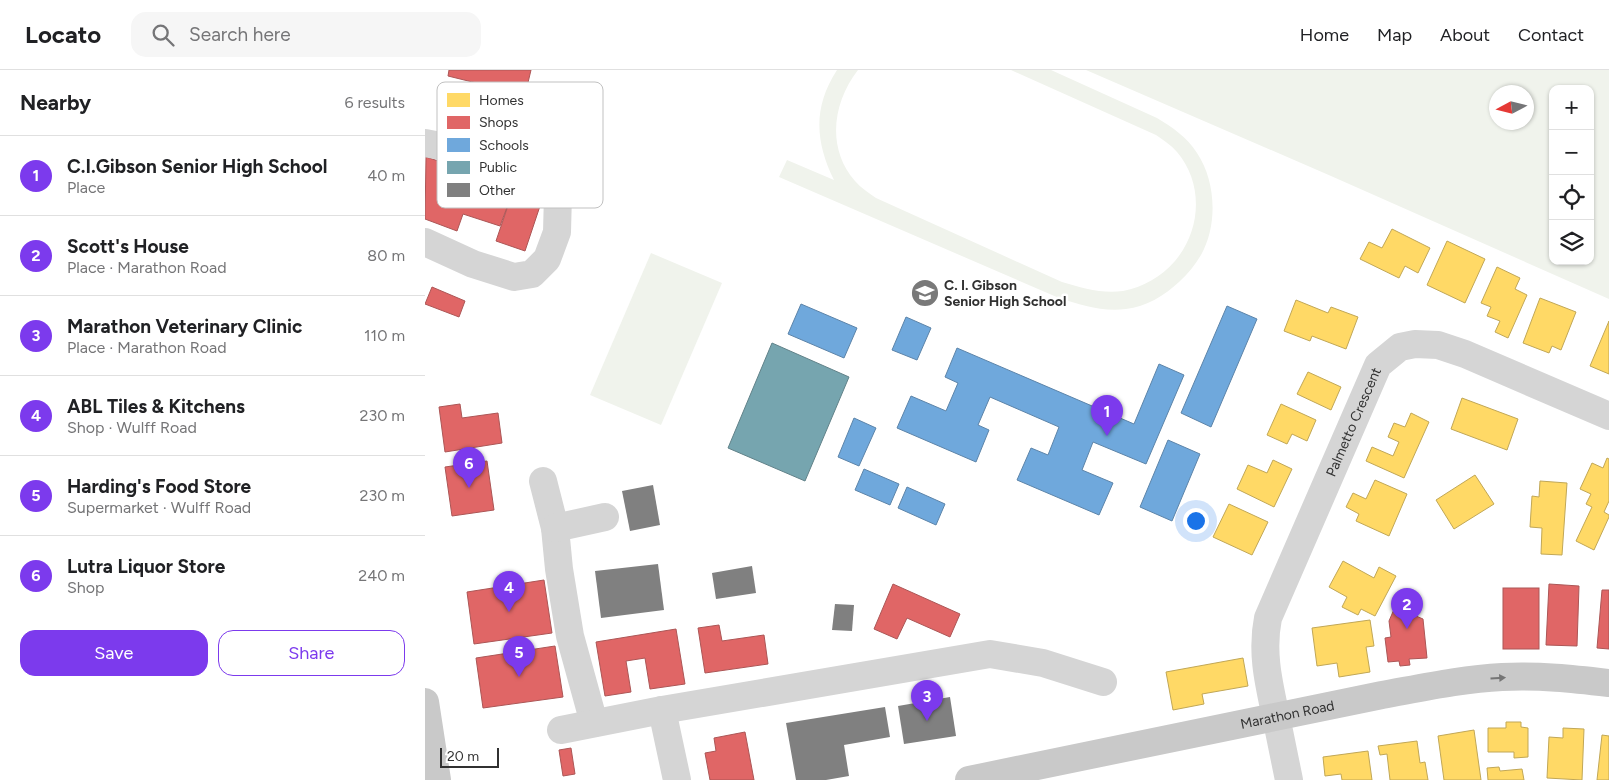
<!DOCTYPE html>
<html lang="en">
<head>
<meta charset="utf-8">
<style>
  body { margin:0; font-family:Figtree,sans-serif; background:#f6f6f6; color:#202124 }
  .controls { position:absolute; right:15px; top:15px; display:grid; overflow:hidden; border-radius:10px; box-shadow:0 1px 4px #0004 }
  .controls button { width:45px; height:45px; display:grid; place-items:center; padding:0; border:0; border-bottom:1px solid #e0e0e0; background:#fff; color:#202124; font:25px sans-serif }
  .compass { position:absolute; left:1064px; top:15px; width:45px; height:45px; border-radius:50%; background:#fff; box-shadow:0 1px 4px #0004; rotate:263deg }
  .scale { position:absolute; left:15px; bottom:12px; width:59px; box-sizing:border-box; padding-left:5px; border:2px solid #313131; border-top:0; font-size:14px; line-height:18px; white-space:nowrap; color:#313131; -webkit-text-stroke:4px #fff; paint-order:stroke }
  .you { position:absolute; left:770px; top:450px; width:18px; height:18px; margin:-12px; border:4px solid #fff; border-radius:50%; background:#1a73e8; box-shadow:0 0 0 8px #1a73e833 }
  .badge { display:grid; place-items:center; width:32px; height:32px; border-radius:50%; background:#7c3aed; color:#fff; font-size:16px; font-weight:700 }
  .pin { position:absolute; translate:-50% -41px; filter:drop-shadow(0 1px 2px #0008) }
  .pin::after { content:''; position:absolute; top:26px; width:18px; height:15px; background:inherit; clip-path:polygon(0 0,100% 0,50% 100%) }
  .list { margin:0; padding:0; list-style:none }
  h2 { display:flex; justify-content:space-between; align-items:center; height:65px; margin:0; padding:0 20px; font-size:21px }
  h2 small { font-size:16px; font-weight:400; color:#757577 }
  .list li { display:grid; grid-template-columns:32px 1fr auto; gap:15px; align-items:center; box-sizing:border-box; height:80px; padding:0 20px; border-top:1px solid #e0e0e0 }
  .list b { display:block; font-size:19px; white-space:nowrap }
  .list p { margin:0; font-size:16px; white-space:nowrap; color:#757577 }
  .list em { font-size:16px; font-style:normal; color:#757577 }
  .actions { display:flex; gap:10px; padding:15px 20px }
  .actions a { flex:1; padding:11px 0; border:1px solid #7c3aed; border-radius:15px; text-align:center; font-size:18px; color:#7c3aed }
  .actions .main { background:#7c3aed; color:#fff }
  .icon { flex:none; width:28px; height:28px; fill:none; stroke:currentColor; stroke-width:2; stroke-linecap:round; stroke-linejoin:round }
  .map { position:relative; flex:none; width:1184px; height:710px; overflow:hidden }
  header { display:flex; align-items:center; gap:30px; box-sizing:border-box; height:70px; padding:0 25px; background:#fff; border-bottom:1px solid #e0e0e0 }
  header strong { font-size:24px }
  nav { display:flex; gap:28px; margin-inline-start:auto; font-size:18px }
  .search { width:350px; height:45px; background:#f6f6f6; display:flex; align-items:center; gap:12px; box-sizing:border-box; padding:0 18px; border-radius:15px; color:#757577; font-size:19px }
  main { display:flex }
  aside { flex:1; background:#fff }
  .map>svg:first-child { display:block }
  .green { fill:#f0f3ec; fill-rule:evenodd }
  .homes { fill:#ffd966; stroke:#c1a756 }
  .shops { fill:#e06666; stroke:#ac5656 }
  .schools { fill:#6fa8dc; stroke:#5c84a9 }
  .public { fill:#76a5af; stroke:#618289 }
  .building { fill:#808080 }
  .lines { fill:none; stroke-linecap:round; stroke-linejoin:round }
  .minor { stroke:#d5d5d5; stroke-width:28 }
  .major { stroke:#c9c9c9; stroke-width:28 }
  .oneway { fill:#757575 }
  .labels { text-anchor:middle; stroke-width:5; stroke-linejoin:round; paint-order:stroke }
  .poi-label { font-size:14px; font-weight:bold; fill:#313131; stroke:#fff; text-anchor:start }
  .street-label { font-size:14px; fill:#313131; stroke:#fff }
  .key { fill:#fff; stroke:#c1c1c1; stroke-width:1 }
  .key-label { font-size:14px; fill:#313131 }
</style>
</head>
<body>
<header>
<strong>Locato</strong>
<div class="search"><svg class="icon" aria-label="search" viewBox="0 0 24 24"><circle cx="10" cy="10" r="6"/><path d="M15 15l6 6"/></svg>Search here</div>
<nav><a>Home</a><a>Map</a><a>About</a><a>Contact</a></nav>
</header>
<main>
<aside>
<h2>Nearby<small>6 results</small></h2>
<ul class="list">
<li><span class="badge">1</span><div><b>C.I.Gibson Senior High School</b><p>Place</p></div><em>40 m</em></li>
<li><span class="badge">2</span><div><b>Scott's House</b><p>Place · Marathon Road</p></div><em>80 m</em></li>
<li><span class="badge">3</span><div><b>Marathon Veterinary Clinic</b><p>Place · Marathon Road</p></div><em>110 m</em></li>
<li><span class="badge">4</span><div><b>ABL Tiles &amp; Kitchens</b><p>Shop · Wulff Road</p></div><em>230 m</em></li>
<li><span class="badge">5</span><div><b>Harding's Food Store</b><p>Supermarket · Wulff Road</p></div><em>230 m</em></li>
<li><span class="badge">6</span><div><b>Lutra Liquor Store</b><p>Shop</p></div><em>240 m</em></li>
</ul>
<div class="actions"><a class="main">Save</a><a>Share</a></div>
</aside>
<div class="map">
<svg width="1184" height="710" viewBox="0 0 1184 710">
  <rect width="100%" height="100%" fill="#fff"/>
  <g class="green">
    <path d="M412,0H433C408,32 401,78 430,111C436,118 444,123 451,128L637,212C657,218 677,224 698,221C718,217 736,207 750,191C776,160 779,114 752,82C746,75 738,70 731,65L586,0H626L732,48C747,57 762,67 772,83C791,111 793,155 776,185C770,195 763,204 754,212C740,225 721,237 701,239C677,242 656,235 634,228L354,107L362,90L409,110C390,71 388,37 412,0Z"/>
    <path d="M661,0H1184V229L906,106ZM1128,19H1165V191H1128ZM1072,22H1102V52H1072Z"/>
    <path d="M226,183L297,213L236,355L165,325Z"/>
  </g>
  <g class="homes">
    <path d="M967,159L1005,178L993,203L980,196L974,208L935,189L944,172L957,178Z"/>
    <path d="M1022,171L1060,189L1040,233L1002,215Z"/>
    <path d="M1072,197L1095,208L1090,219L1102,225L1083,268L1070,262L1075,251L1062,246L1066,237L1056,233Z"/>
    <path d="M1115,228L1151,242L1136,280L1127,276L1124,283L1098,273Z"/>
    <path d="M871,230L903,243L906,237L933,247L921,279L887,266L885,271L859,261Z"/>
    <path d="M1184,251V304L1165,296Z"/>
    <path d="M883,302L916,317L906,340L872,324Z"/>
    <path d="M1037,328L1093,349L1082,380L1026,359Z"/>
    <path d="M856,334L891,350L882,371L867,364L862,374L842,365Z"/>
    <path d="M986,343L1004,352L979,408L941,391L947,377L968,386L974,372L963,367L969,353L980,357Z"/>
    <path d="M1182,388L1184,389V431L1179,442L1184,445V447L1169,480L1151,471L1167,437L1161,434L1166,424L1155,419L1167,393L1178,398Z"/>
    <path d="M848,390L867,399L849,437L812,419L823,395L842,403Z"/>
    <path d="M1050,405L1069,434L1029,459L1011,430Z"/>
    <path d="M950,410L982,424L964,466L931,451L934,444L921,437L928,423L941,429Z"/>
    <path d="M1115,411L1142,413L1137,485L1116,484L1117,458L1105,457L1107,426L1114,427Z"/>
    <path d="M804,434L843,452L827,485L788,467Z"/>
    <path d="M918,491L949,508L954,497L971,506L950,546L936,539L933,545L917,537L922,527L904,517Z"/>
    <path d="M945,550L949,576L941,577L945,602L914,607L912,593L892,596L887,558Z"/>
    <path d="M818,588L823,616L777,624L779,634L748,640L741,602Z"/>
    <path d="M1081,652H1096V657L1103,658V687L1089,688V682H1063V658H1081Z"/>
    <path d="M1138,658L1159,659L1157,710L1122,708L1124,667L1138,668Z"/>
    <path d="M1049,660L1056,710H1019L1013,666Z"/>
    <path d="M1177,665L1184,666V710H1172Z"/>
    <path d="M992,671L995,693L1000,692L1003,710H965L962,684L955,685L953,676Z"/>
    <path d="M943,681L947,710H917L916,704L900,706L898,687Z"/>
    <path d="M1074,697L1075,701L1097,699L1099,710H1063L1062,698Z"/>
  </g>
  <g class="shops">
    <path d="M24,0H106L100,25L23,6Z"/>
    <path d="M1,87L51,103L45,120L84,132L75,156L38,144L32,161L0,149Z"/>
    <path d="M90,115L119,124L100,181L71,171Z"/>
    <path d="M7,217L40,231L34,247L0,234Z"/>
    <path d="M35,334L37,348L73,343L77,373L20,382L14,337Z"/>
    <path d="M62,391L69,440L27,446L20,397Z"/>
    <path d="M119,510L127,563L49,574L42,522Z"/>
    <path d="M468,514L535,544L525,567L482,548L472,569L449,559Z"/>
    <path d="M1124,514L1154,516L1152,576L1121,575Z"/>
    <rect x="1078" y="518" width="36" height="61"/>
    <path d="M1177,520H1184V579L1172,578Z"/>
    <path d="M970,537L998,549L1002,588L984,589L985,595L975,596L974,591L963,592L960,568L966,567L964,551Z"/>
    <path d="M294,555L297,571L339,565L343,594L280,603L273,558Z"/>
    <path d="M251,559L260,614L225,619L220,588L201,591L206,622L180,626L171,572Z"/>
    <path d="M130,576L138,627L58,638L51,588Z"/>
    <path d="M320,662L329,710H285L280,683L291,681L289,668Z"/>
    <path d="M146,678L150,704L138,706L134,680Z"/>
  </g>
  <g class="schools">
    <path d="M376,234L432,258L419,288L363,264Z"/>
    <path d="M802,236L832,249L786,357L756,343Z"/>
    <path d="M481,247L506,258L492,290L467,280Z"/>
    <path d="M532,278L709,354L734,294L759,305L721,394L668,372L657,400L688,413L674,445L592,410L606,378L623,385L634,357L565,327L553,355L564,360L551,392L472,358L486,326L521,341L533,313L520,307Z"/>
    <path d="M429,348L451,358L434,396L413,387Z"/>
    <path d="M743,370L775,384L747,451L715,437Z"/>
    <path d="M439,399L474,414L465,435L430,420Z"/>
    <path d="M482,417L520,434L511,455L473,438Z"/>
  </g>
  <path class="public" d="M347,273L424,307L380,411L303,378Z"/>
  <g class="building">
    <path d="M228,415L235,455L205,461L197,421Z"/>
    <path d="M233,494L239,540L176,548L170,501Z"/>
    <path d="M327,496L331,523L291,529L287,503Z"/>
    <path d="M410,534L429,535L427,561L407,560Z"/>
    <path d="M525,627L531,666L479,674L473,636Z"/>
    <path d="M460,637L465,667L419,675L424,706L401,710H371L361,653Z"/>
  </g>
  <g class="lines">
    <g class="minor">
      <path d="M0,73L61,85L101,91L120,104L133,124L132,162L122,189L107,204L89,207L48,194L0,172"/>
      <path d="M118,411L130,458L134,499L145,566L169,653"/>
      <path d="M130,458L180,447"/>
      <path d="M237,640L252,710"/>
      <path id="s1" d="M851,647C844,614 836,583 843,548L953,295L975,277L990,274L1013,275L1040,284L1184,346"/>
      <path d="M136,660L237,640L565,584L618,593L678,612"/>
      <path d="M854,661L864,710"/>
    </g>
    <g class="major">
      <path d="M0,632L12,710"/>
      <path id="s2" d="M544,710L957,625C996,618 1037,609 1077,607C1113,605 1149,609 1184,613"/>
    </g>
  </g>
  <defs><path id="oneway-solid" d="M-6-.8H1V-3.2L6.5 0L1 3.2V.8H-6Z" transform="scale(1.25)"/></defs>
  <use class="oneway" href="#oneway-solid" transform="translate(1073 608) rotate(-4)"/>
  <defs>
    <symbol id="school-disc" viewBox="-11 -11 22 22"><circle r="9.5" fill="#797979" stroke="#fff"/><path d="M0-5L7-2L0 1L-7-2ZM-4 1L0 2.5L4 1V4Q0 6-4 4Z" fill="#fff"/></symbol>
  </defs>
  <g fill-rule="evenodd">
    <use href="#school-disc" x="484" y="207" width="32" height="32"/>
  </g>
  <g class="labels">
    <g class="poi-label">
      <text x="519" y="220">C. I. Gibson<tspan x="519" dy="16">Senior High School</tspan></text>
    </g>
    <g class="street-label">
      <text dy="5" stroke="none"><textPath href="#s1" startOffset="314">Palmetto Crescent</textPath></text>
      <text dy="5" stroke="none"><textPath href="#s2" startOffset="325">Marathon Road</textPath></text>
    </g>
  </g>
  <rect x="12" y="12" width="166" height="126" rx="8" class="key"/>
  <rect x="22" y="23" width="23" height="14" fill="#ffd966"/>
  <rect x="22" y="46" width="23" height="13" fill="#e06666"/>
  <rect x="22" y="68" width="23" height="14" fill="#6fa8dc"/>
  <rect x="22" y="91" width="23" height="13" fill="#76a5af"/>
  <rect x="22" y="113" width="23" height="14" fill="#808080"/>
  <g class="key-label">
    <text x="54" y="35">Homes</text>
    <text x="54" y="57">Shops</text>
    <text x="54" y="80">Schools</text>
    <text x="54" y="102">Public</text>
    <text x="54" y="125">Other</text>
  </g>
</svg>
<div class="controls">
<button>+</button>
<button>−</button>
<button><svg class="icon" aria-label="locate" viewBox="0 0 24 24"><circle cx="12" cy="12" r="6"/><path d="M12 2v4M12 18v4M2 12h4M18 12h4"/></svg></button>
<button><svg class="icon" aria-label="layers" viewBox="0 0 24 24"><path d="M12 4l9 5-9 5-9-5zM3 14l9 5 9-5"/></svg></button>
</div>
<svg class="compass" viewBox="-18 -18 36 36"><path d="M0-13l5 13h-10z" fill="#e53935"/><path d="M0 13l5-13h-10z" fill="#757577"/></svg>
<div class="scale">20 m</div>
<div class="you"></div>
<div class="pin badge" style="left:682px;top:366px">1</div>
<div class="pin badge" style="left:982px;top:559px">2</div>
<div class="pin badge" style="left:502px;top:651px">3</div>
<div class="pin badge" style="left:84px;top:542px">4</div>
<div class="pin badge" style="left:94px;top:607px">5</div>
<div class="pin badge" style="left:44px;top:418px">6</div>
</div>
</main>
</body>
</html>
